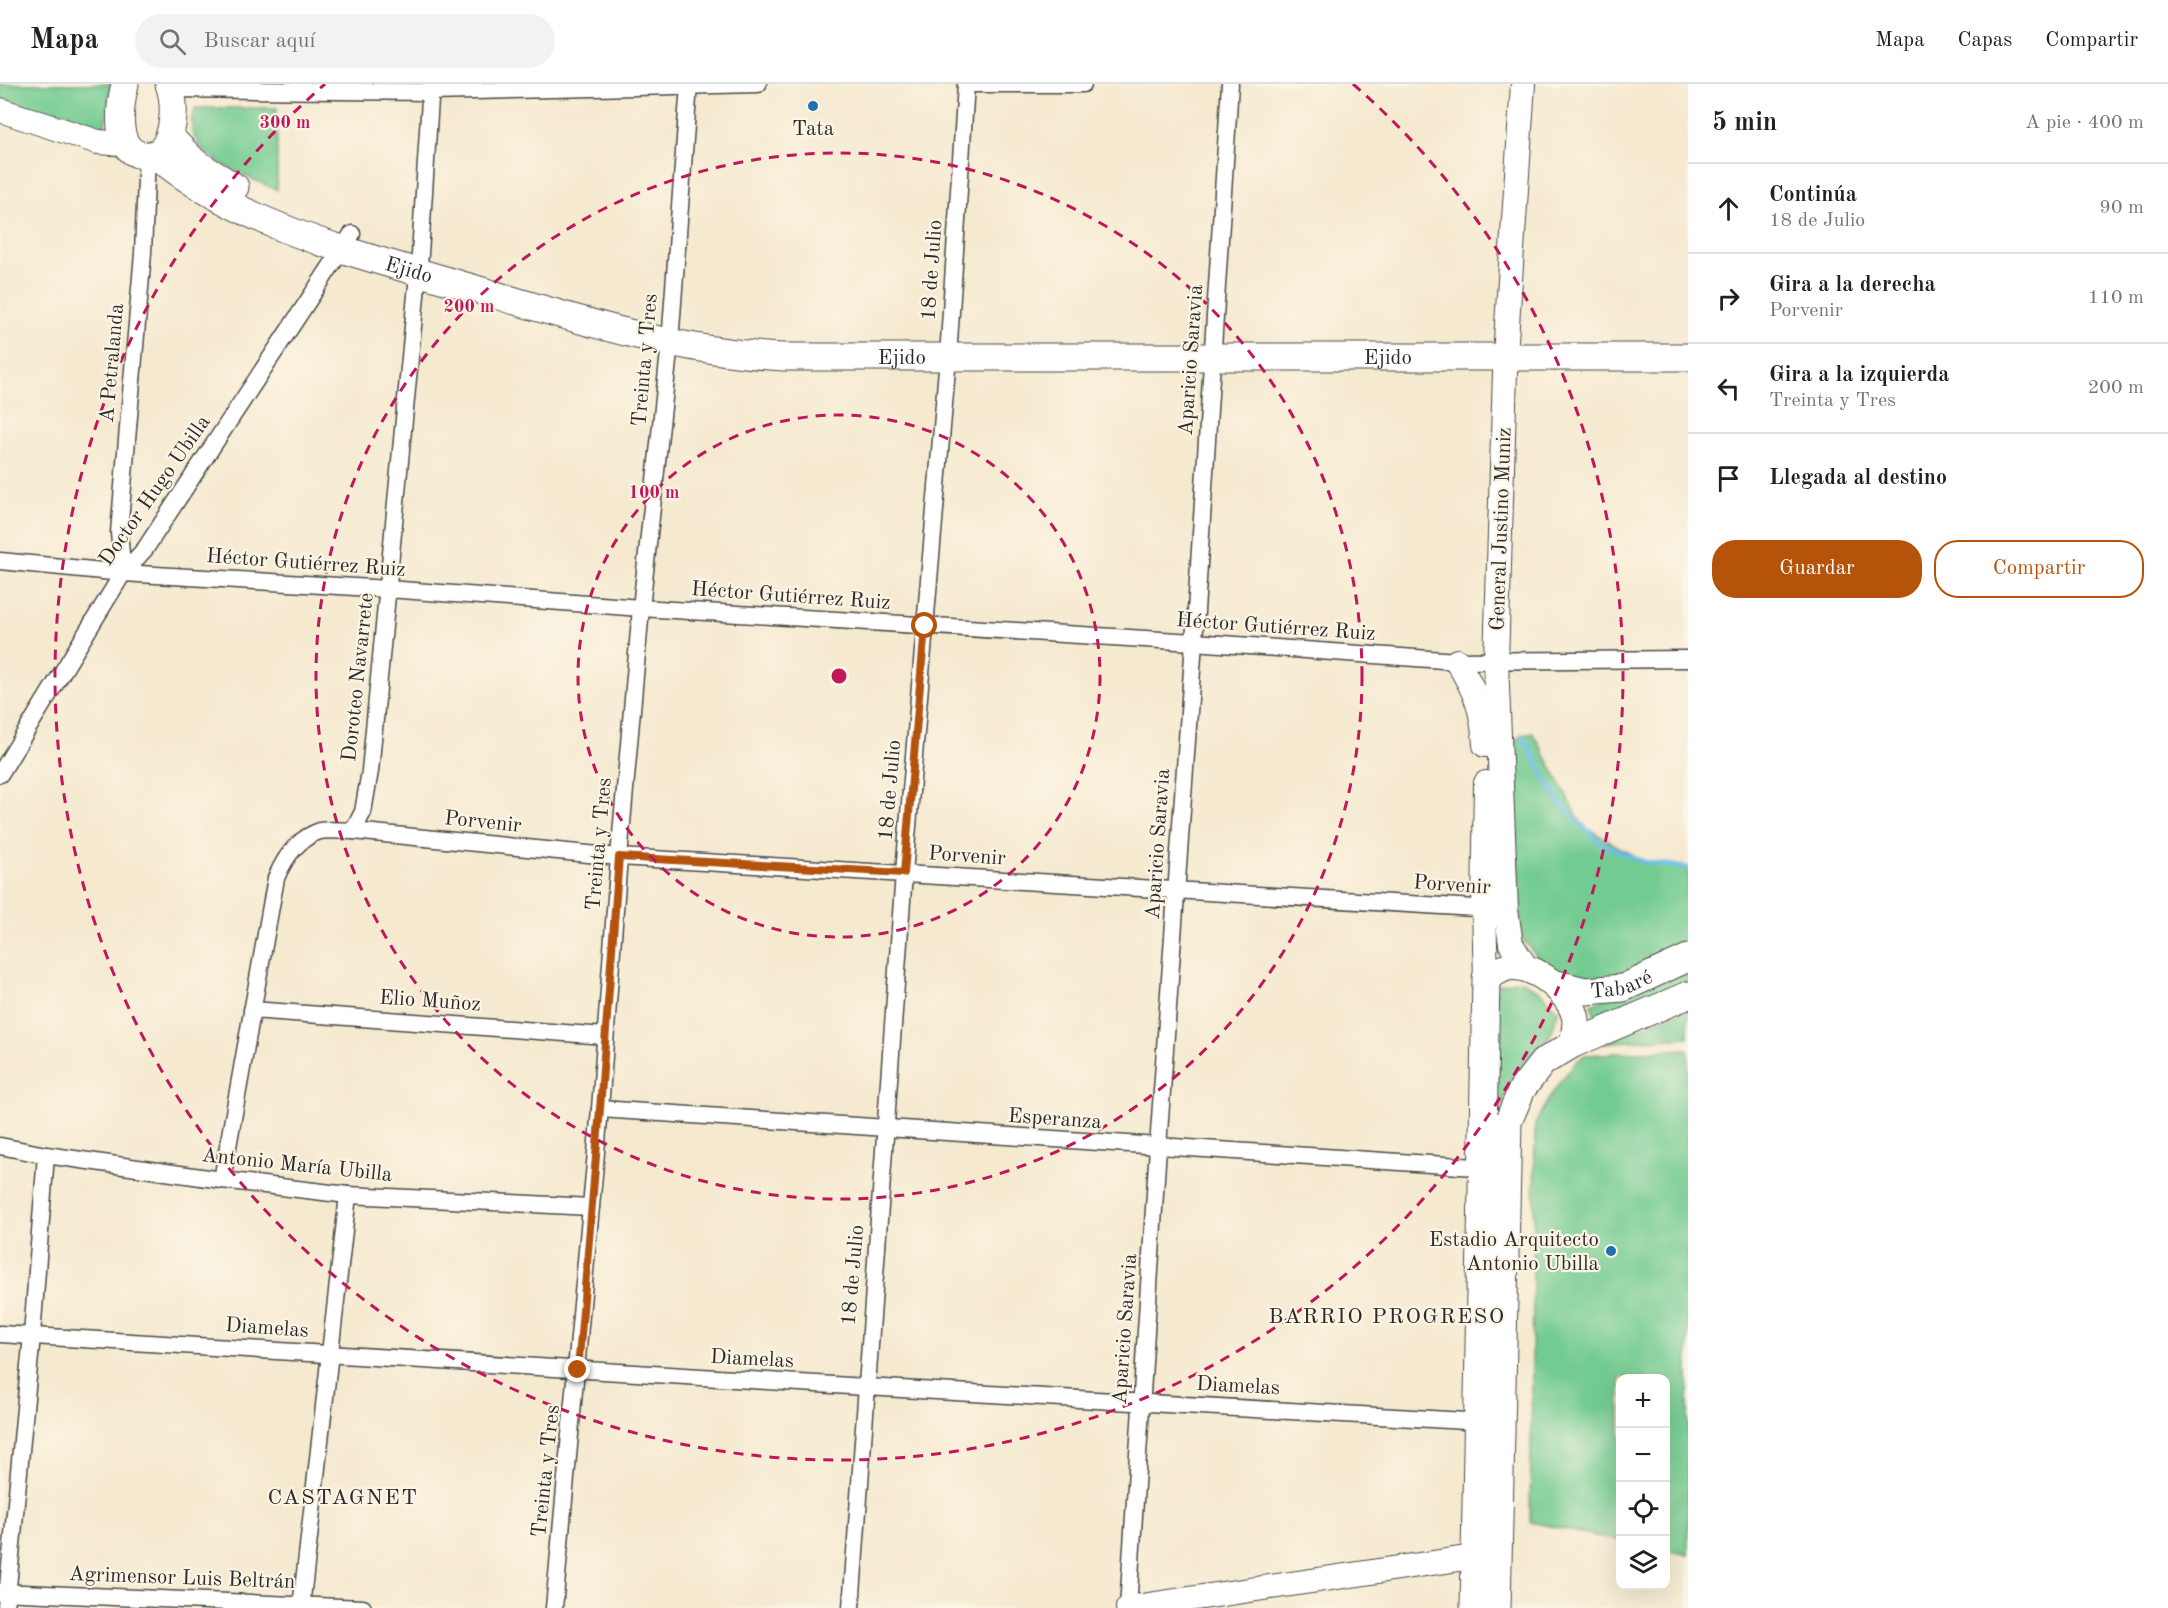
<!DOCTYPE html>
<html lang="es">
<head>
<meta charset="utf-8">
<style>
  body { margin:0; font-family:"Old Standard TT",serif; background:#f2f2f2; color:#202124 }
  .controls { position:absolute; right:18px; bottom:18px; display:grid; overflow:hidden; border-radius:12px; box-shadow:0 6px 24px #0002 }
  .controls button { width:54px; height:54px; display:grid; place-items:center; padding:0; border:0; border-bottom:2px solid #e0e0e0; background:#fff; color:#202124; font:30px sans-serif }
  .stop { position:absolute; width:18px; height:18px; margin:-14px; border:4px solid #b45309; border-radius:50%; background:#fff }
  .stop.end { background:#b45309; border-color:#fff; box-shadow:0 2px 6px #0008 }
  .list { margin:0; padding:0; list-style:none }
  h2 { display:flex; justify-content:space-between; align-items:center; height:78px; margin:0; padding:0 24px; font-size:26px }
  h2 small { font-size:20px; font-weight:400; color:#757577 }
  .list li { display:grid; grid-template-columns:39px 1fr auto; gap:18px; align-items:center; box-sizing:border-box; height:90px; padding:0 24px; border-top:2px solid #e0e0e0 }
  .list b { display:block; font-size:22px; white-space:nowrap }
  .list p { margin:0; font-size:20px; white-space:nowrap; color:#757577 }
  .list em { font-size:20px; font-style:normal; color:#757577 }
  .actions { display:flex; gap:12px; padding:18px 24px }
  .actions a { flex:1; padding:14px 0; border:2px solid #b45309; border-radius:24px; text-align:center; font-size:21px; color:#b45309 }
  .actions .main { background:#b45309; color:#fff }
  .icon { flex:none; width:33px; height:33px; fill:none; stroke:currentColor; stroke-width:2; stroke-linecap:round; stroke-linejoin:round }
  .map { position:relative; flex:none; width:1688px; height:1524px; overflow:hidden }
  header { display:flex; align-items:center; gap:36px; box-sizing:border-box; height:84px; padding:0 30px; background:#fff; border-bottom:2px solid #e0e0e0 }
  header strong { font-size:28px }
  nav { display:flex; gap:33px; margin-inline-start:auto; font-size:21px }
  .search { width:420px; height:54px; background:#f2f2f2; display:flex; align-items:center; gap:15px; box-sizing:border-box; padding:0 21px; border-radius:33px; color:#757577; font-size:22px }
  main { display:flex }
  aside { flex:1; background:#fff }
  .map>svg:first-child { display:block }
  .green { fill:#72cb90; stroke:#4e7b5e; stroke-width:1.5 }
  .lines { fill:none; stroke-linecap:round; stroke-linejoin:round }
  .stream { stroke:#69bce5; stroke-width:5 }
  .street-casing { stroke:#494844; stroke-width:19 }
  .secondary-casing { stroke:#494844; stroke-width:26 }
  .primary-casing { stroke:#494844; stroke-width:29 }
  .street { stroke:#fff; stroke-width:16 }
  .secondary { stroke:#fff; stroke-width:24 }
  .primary { stroke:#fff; stroke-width:27 }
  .route { stroke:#b45309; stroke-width:8 }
  .ring { fill:none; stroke:#c2185b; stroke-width:3; stroke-dasharray:10 8 }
  .poi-dot { fill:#1f6fb2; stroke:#fcf5e5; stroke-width:2 }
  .labels { text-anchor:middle; stroke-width:4.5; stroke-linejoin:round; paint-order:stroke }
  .poi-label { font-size:21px; fill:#2b2b2b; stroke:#fcf5e5 }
  .street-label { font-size:21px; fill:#2b2b2b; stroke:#fcf5e5 }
  .neighbourhood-label { font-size:22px; letter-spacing:1.5px; fill:#2b2b2b; stroke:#fcf5e5 }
  .centre { fill:#c2185b; stroke:#fcf5e5; stroke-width:3 }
  .ring-label { font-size:18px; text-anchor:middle; font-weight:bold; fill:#c2185b; stroke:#fcf5e5; stroke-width:4.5; stroke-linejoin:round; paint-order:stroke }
</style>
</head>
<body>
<header>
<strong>Mapa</strong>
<div class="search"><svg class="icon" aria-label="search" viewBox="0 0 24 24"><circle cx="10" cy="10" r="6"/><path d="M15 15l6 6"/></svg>Buscar aquí</div>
<nav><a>Mapa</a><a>Capas</a><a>Compartir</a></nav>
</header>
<main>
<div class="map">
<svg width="1688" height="1524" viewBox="0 0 1688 1524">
  <rect width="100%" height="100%" fill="#fcf5e5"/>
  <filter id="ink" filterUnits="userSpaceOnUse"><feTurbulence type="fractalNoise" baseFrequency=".0167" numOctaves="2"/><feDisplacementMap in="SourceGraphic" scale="12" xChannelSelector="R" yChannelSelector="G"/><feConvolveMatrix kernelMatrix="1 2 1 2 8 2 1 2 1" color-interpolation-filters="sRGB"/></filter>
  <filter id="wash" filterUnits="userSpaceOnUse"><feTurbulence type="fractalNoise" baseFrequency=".008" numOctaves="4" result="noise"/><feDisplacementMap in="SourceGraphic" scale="24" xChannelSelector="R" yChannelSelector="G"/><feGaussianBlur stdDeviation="1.35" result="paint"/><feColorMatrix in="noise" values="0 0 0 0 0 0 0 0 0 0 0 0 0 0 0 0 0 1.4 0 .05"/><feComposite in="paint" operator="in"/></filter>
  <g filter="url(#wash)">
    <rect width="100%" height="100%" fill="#f5e9cf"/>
    <g class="green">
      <path d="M0,0H111L104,47L0,15Z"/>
      <path d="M195,24H277V106C247,92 175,70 195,24Z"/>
      <path d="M1533,649L1583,742L1644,778L1688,784V864L1630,891L1595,896L1546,884L1521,853L1513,659L1522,651Z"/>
      <path d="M1688,881V901L1598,940L1591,920Z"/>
      <path d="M1521,896L1542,909L1558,927L1551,950L1513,990L1491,1051L1496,901Z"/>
      <path d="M1688,924V953L1602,959Z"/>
      <path d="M1688,965V1471L1666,1466V1294H1620V1457L1530,1438L1535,1040C1548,1014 1562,991 1584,971Z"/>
    </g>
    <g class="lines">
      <path class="stream" d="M1522,651L1559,718L1600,759L1644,778L1688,784"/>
    </g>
  </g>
  <g filter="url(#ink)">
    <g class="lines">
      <defs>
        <g id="street">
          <path d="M966,0H1083"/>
          <path d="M171,5L430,8L758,0"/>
          <path d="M0,477L123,489L388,505L641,524L1194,558L1457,577L1688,575"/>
          <path d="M123,489L119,449L143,169L147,71"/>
          <path d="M0,690L123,489L145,465L352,150"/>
          <path d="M353,747L619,773L1492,825"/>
          <path d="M252,926L605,952"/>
          <path d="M600,1025L1491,1084"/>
          <path d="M0,1062L46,1071L222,1096L348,1111L591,1123"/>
          <path d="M222,1096L276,794C284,775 298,754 320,747C329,745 343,747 353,747L363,728L370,687L420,170L431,0"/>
          <path d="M0,1250L866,1303L1484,1338"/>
          <path d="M0,1508L363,1524"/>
          <path d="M6,1524L32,1251L46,1071"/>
          <path d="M301,1524L348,1111"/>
          <path d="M554,1524L600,1025L619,773L641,524L670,259L689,0"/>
          <path d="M851,1524L904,789L948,273L966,0"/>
          <path d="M1128,1524L1158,1063L1194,558L1230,0"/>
        </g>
        <g id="secondary">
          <path d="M1523,0L1506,256L1496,577L1506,826L1511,860L1527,885"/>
          <path d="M0,26L98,58L126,60"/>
          <path d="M1457,577C1475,607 1483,625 1485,661"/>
          <path d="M1486,699L1484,825L1486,894"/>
          <path d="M1128,1524L1493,1470"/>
        </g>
        <g id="primary">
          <path d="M125,0C120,20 113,67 142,71C149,72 154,71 160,68C175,51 176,20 169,0"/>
          <path d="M170,53L196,79L235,103"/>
          <path id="s1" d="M154,70C242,144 362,171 469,203C572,234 674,268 783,273H1688"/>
          <path id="s2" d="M1553,899L1586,907L1623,904L1688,874"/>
          <path d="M1474,1524L1486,894C1493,890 1500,885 1508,883C1534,878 1574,911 1576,937C1576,944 1574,953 1573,960"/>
          <path d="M1497,1524L1508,1038L1522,1005L1543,978L1573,960L1688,911"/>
        </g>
      </defs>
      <use href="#street" class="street-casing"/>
      <use href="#secondary" class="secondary-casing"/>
      <use href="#primary" class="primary-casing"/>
      <use href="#street" class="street"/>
      <use href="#secondary" class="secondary"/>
      <use href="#primary" class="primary"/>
    </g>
  </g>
  <g class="lines" filter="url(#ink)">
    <path class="route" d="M578,1286L600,1025L619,773L904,789L925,542"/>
  </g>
  <g class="ring">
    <circle cx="839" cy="592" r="261"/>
    <circle cx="839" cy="592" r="523"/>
    <path d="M1353 0A784 784 0 1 1 325 0"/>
  </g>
  <g class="poi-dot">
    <circle cx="813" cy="22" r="6"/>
    <circle cx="1611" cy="1167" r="6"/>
  </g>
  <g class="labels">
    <g class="poi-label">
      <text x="813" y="51">Tata</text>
      <text x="1599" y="1162" text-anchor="end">Estadio Arquitecto<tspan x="1599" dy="24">Antonio Ubilla</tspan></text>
    </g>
    <g class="street-label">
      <text dy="7" stroke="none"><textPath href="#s1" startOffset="282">Ejido</textPath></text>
      <text transform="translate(931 186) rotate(-86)" y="7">18 de Julio</text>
      <text dy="7" stroke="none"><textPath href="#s1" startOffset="786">Ejido</textPath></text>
      <text dy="7" stroke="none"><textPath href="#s1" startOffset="1272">Ejido</textPath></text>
      <text transform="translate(644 276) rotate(-85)" y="7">Treinta y Tres</text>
      <text transform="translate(1190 276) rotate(-86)" y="7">Aparicio Saravia</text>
      <text transform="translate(111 279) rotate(-85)" y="7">A Petralanda</text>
      <text transform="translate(154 406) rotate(-55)" y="7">Doctor Hugo Ubilla</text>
      <text transform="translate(1500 445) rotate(-88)" y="7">General Justino Muniz</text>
      <text transform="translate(306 478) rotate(4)" y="7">Héctor Gutiérrez Ruiz</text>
      <text transform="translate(791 511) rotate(4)" y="7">Héctor Gutiérrez Ruiz</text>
      <text transform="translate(1276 542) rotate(4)" y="7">Héctor Gutiérrez Ruiz</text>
      <text transform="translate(357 593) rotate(-84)" y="7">Doroteo Navarrete</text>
      <text transform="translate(889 706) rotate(-85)" y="7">18 de Julio</text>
      <text transform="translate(483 737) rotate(6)" y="7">Porvenir</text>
      <text transform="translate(598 760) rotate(-85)" y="7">Treinta y Tres</text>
      <text transform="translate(1157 760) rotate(-86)" y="7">Aparicio Saravia</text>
      <text transform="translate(967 771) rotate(4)" y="7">Porvenir</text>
      <text transform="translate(1452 800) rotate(4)" y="7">Porvenir</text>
      <text dy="7" stroke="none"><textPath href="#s2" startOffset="70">Tabaré</textPath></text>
      <text transform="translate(430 916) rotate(4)" y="7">Elio Muñoz</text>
      <text transform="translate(1055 1034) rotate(4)" y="7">Esperanza</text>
      <text transform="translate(297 1080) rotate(6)" y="7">Antonio María Ubilla</text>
      <text transform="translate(852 1191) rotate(-85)" y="7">18 de Julio</text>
      <text transform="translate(267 1243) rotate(4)" y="7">Diamelas</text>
      <text transform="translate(1124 1245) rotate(-86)" y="7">Aparicio Saravia</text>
      <text transform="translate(752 1274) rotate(3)" y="7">Diamelas</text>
      <text transform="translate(1238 1301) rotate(3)" y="7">Diamelas</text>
      <text transform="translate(545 1387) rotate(-84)" y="7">Treinta y Tres</text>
      <text transform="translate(182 1493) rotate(2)" y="7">Agrimensor Luis Beltrán</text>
    </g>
    <g class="neighbourhood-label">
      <text x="1387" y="1239">BARRIO PROGRESO</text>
      <text x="343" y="1420">CASTAGNET</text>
    </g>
  </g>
  <circle cx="839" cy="592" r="9" class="centre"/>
  <g class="ring-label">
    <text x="285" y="44">300 m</text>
    <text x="469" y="228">200 m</text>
    <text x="654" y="414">100 m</text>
  </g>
</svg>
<div class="controls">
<button>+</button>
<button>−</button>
<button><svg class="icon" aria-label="locate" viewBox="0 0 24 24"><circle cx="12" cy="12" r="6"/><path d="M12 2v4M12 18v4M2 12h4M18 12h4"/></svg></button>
<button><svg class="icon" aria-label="layers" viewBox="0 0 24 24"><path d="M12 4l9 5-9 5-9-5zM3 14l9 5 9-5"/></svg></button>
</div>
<div class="stop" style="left:925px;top:542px"></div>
<div class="stop end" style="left:578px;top:1286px"></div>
</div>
<aside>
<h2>5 min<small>A pie · 400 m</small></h2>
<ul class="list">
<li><svg class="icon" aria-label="ahead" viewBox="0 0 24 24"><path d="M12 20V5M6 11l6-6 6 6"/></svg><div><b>Continúa</b><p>18 de Julio</p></div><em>90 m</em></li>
<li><svg class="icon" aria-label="right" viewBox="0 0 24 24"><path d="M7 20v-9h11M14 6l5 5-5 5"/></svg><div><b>Gira a la derecha</b><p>Porvenir</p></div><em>110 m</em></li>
<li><svg class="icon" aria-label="left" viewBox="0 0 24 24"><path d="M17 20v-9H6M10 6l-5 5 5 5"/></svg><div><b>Gira a la izquierda</b><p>Treinta y Tres</p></div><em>200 m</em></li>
<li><svg class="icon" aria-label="arrive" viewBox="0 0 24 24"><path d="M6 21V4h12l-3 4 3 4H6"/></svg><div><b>Llegada al destino</b></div></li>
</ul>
<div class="actions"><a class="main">Guardar</a><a>Compartir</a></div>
</aside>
</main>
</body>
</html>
